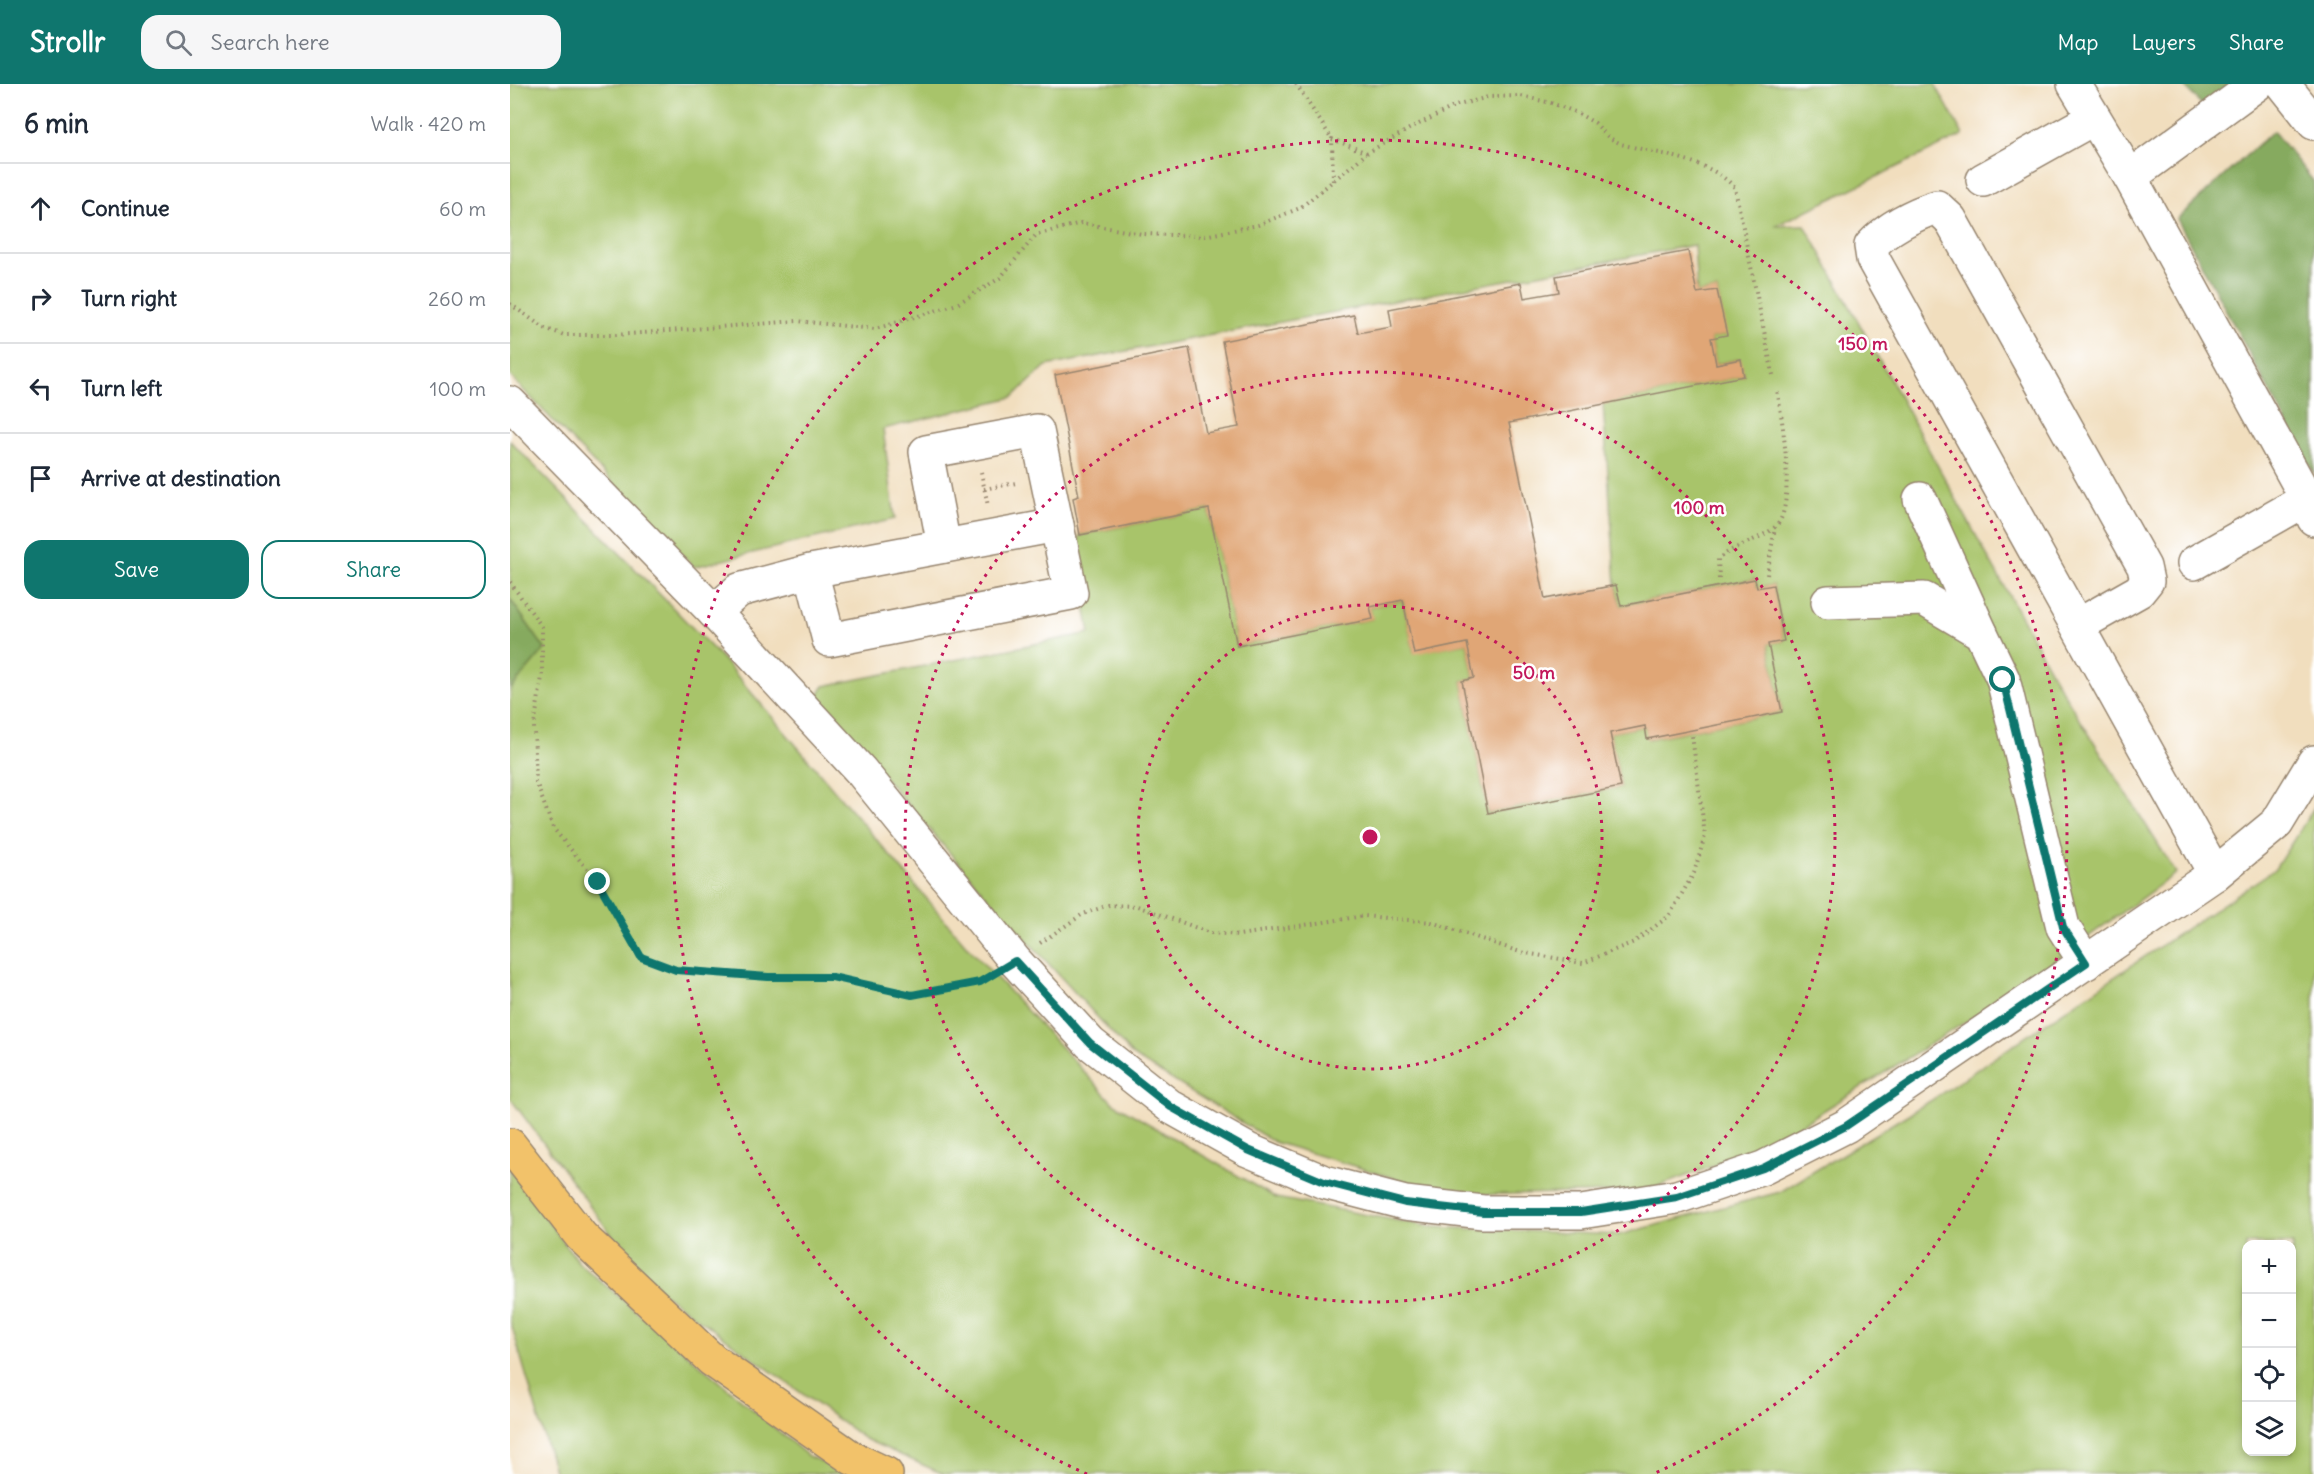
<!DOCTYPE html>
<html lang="en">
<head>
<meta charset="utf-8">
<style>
  body { margin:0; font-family:Delius,sans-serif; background:#f6f6f7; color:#1f2937 }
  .controls { position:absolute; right:18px; bottom:18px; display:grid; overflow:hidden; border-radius:12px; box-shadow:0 3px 9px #0003 }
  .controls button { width:54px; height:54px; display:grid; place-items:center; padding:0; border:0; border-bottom:2px solid #e0e1e3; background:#fff; color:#1f2937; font:30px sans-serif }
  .stop { position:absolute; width:18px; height:18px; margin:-14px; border:4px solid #0f766e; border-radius:50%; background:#fff }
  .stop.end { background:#0f766e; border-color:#fff; box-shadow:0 2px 6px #0008 }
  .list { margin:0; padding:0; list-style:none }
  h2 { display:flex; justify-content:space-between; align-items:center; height:78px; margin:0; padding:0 24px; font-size:26px }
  h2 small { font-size:20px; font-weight:400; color:#747a83 }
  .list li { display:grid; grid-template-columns:39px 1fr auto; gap:18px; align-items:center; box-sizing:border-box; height:90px; padding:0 24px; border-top:2px solid #e0e1e3 }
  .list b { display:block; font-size:22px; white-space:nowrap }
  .list em { font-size:20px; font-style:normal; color:#747a83 }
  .actions { display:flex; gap:12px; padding:18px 24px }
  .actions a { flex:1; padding:14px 0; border:2px solid #0f766e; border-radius:18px; text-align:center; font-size:21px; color:#0f766e }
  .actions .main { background:#0f766e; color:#fff }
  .icon { flex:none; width:33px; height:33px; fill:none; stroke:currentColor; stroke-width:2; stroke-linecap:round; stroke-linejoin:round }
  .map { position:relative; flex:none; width:1804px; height:1390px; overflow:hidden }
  header { display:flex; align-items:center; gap:36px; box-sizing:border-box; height:84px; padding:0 30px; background:#0f766e; color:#fff }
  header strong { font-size:28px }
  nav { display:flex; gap:33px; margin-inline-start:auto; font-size:21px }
  .search { width:420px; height:54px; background:#f6f6f7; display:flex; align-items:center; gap:15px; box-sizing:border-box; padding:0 21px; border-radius:18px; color:#747a83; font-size:22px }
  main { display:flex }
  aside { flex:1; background:#fff }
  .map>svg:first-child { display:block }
  .green { fill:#a8c46b; stroke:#727744; stroke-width:1.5; fill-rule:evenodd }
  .forest { fill:#86aa5f; stroke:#606a3e; stroke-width:1.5 }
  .building { fill:#e0a676 }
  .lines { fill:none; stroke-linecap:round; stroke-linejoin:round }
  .minor-casing { stroke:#96846e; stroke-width:36 }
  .highway-casing { stroke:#96846e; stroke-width:36 }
  .path { stroke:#96846e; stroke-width:4; stroke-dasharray:1.5 4.5; stroke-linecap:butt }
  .minor { stroke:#fff; stroke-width:33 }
  .highway { stroke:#f2c26a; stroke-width:33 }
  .route { stroke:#0f766e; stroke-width:8 }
  .ring { fill:none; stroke:#c2185b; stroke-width:3; stroke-dasharray:3 6 }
  .centre { fill:#c2185b; stroke:#fff; stroke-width:3 }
  .ring-label { font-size:18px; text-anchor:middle; font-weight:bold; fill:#c2185b; stroke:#fff; stroke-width:5; stroke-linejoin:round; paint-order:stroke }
</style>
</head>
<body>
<header>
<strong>Strollr</strong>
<div class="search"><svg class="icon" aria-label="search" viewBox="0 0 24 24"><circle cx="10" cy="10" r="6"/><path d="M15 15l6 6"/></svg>Search here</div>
<nav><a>Map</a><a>Layers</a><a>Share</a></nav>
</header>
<main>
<aside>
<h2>6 min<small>Walk · 420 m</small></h2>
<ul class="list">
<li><svg class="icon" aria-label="ahead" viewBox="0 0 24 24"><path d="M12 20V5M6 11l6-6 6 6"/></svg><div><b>Continue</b></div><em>60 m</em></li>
<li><svg class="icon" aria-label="right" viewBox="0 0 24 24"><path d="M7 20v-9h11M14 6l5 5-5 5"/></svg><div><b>Turn right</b></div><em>260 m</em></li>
<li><svg class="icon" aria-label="left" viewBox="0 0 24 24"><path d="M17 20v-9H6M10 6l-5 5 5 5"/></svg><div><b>Turn left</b></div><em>100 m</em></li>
<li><svg class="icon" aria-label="arrive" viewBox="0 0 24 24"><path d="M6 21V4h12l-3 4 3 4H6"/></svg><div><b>Arrive at destination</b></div></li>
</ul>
<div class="actions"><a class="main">Save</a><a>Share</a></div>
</aside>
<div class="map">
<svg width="1804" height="1390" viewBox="0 0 1804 1390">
  <rect width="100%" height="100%" fill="#fff"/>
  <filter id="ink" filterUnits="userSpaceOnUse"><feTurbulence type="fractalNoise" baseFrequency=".0167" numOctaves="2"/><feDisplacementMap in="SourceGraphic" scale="12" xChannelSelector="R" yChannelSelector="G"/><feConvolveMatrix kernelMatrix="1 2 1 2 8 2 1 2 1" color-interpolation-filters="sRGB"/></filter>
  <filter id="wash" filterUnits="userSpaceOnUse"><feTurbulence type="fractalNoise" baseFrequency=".008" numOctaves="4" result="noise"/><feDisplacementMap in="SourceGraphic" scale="24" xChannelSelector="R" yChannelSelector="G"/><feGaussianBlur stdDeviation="1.35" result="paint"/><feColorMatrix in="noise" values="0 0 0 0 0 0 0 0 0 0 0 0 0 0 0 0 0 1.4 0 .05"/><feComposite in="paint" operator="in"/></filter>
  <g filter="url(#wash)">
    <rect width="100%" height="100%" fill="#f1debe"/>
    <g class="green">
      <path d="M0,0H1425L1453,51L1265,142L1295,141L1549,602L1666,789L1494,914L1257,1062L1133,1108L940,1111L764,1058L623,972L483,819L306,614L314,602L580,549L565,470L570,451L699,425L727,562L862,535L860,523L893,516L904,569L957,559L964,594L952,597L978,729L1111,703L1100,649L1135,642L1138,655L1272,628L1258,560L1274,557L1263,501L1247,504L1245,495L1111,522L1106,501L1093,320L1234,292L1230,275L1206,280L1201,254L1216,251L1207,206L1187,209L1184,161L536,282L503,313L373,345L385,435L184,483L0,292Z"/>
      <path d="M0,357L211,573L457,862L603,1019L766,1114L922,1143L1109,1151L1270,1108L1420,1017L1765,785L1804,724V1390H433L355,1355L136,1197L0,1014V606L34,565L0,515ZM1736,1160H1782V1368H1736Z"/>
      <path d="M0,1085L69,1179L298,1372L340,1390H45L0,1236Z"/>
    </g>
    <g class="forest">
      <path d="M1672,0H1734L1699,28Z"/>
      <path d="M1763,47L1804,98V390L1667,135Z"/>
      <path d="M0,515L35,565L0,606Z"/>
    </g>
    <g id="blocks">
      <path class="building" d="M1178,167L1187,209L1207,206L1217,251L1201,254L1206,280L1231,275L1234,292L999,339L1035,515L1106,501L1111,522L1245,495L1247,504L1263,501L1274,557L1258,560L1272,628L1137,655L1135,642L1100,649L1111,703L978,729L952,597L964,594L957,559L904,570L893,516L860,523L863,535L727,562L699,425L570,451L563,414L569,412L545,291L679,264L696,349L729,343L712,257L844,231L848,249L882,243L879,225L1011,199L1014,214L1049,208L1046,192Z"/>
    </g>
  </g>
  <g filter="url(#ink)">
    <use href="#blocks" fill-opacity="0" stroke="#96846e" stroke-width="1.5"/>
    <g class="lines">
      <defs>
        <g id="minor">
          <path d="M1564,0L1620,93L1797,415L1804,435"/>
          <path d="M1773,0L1804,39"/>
          <path d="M1620,93L1747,0"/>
          <path d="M1473,96L1584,34"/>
          <path d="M0,319L204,528L351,687L505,877L580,959L661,1023L738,1066L814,1098L895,1119L973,1128H1071L1167,1113L1253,1084L1336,1042L1705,790L1767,739L1804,678"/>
          <path d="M1410,415L1471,549"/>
          <path d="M1684,479L1797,415"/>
          <path d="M301,487L319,556L561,509L527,347L416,368L434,462"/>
          <path d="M1318,518L1414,515L1471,549L1493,595L1553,843L1576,879"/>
          <path d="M204,528L229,506L301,487L547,441"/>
          <path d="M1567,542L1629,507L1637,497L1634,483L1440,135L1427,123C1404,130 1377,144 1361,162L1363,175L1705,790"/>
        </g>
        <path id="highway" d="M0,1061L71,1152L202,1276L342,1374L376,1390"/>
      </defs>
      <use href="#minor" class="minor-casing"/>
      <use href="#highway" class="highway-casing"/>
      <g class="path">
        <path d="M786,0L822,55"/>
        <path d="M823,97L822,55L857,69"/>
        <path d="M0,220L34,244L54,251H106L287,237L365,245L447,220L490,194L526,151L571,139L632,150L694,152L748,141L790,124L857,69L899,45L945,22L978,13L1011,12L1041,19L1065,28L1085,39L1098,53L1111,60C1147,70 1200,75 1225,104L1263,291"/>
        <path d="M471,388L478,422"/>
        <path d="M474,405L506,399"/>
        <path d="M1257,491L1265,443"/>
        <path d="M1209,495L1208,475C1225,461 1248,457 1265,443C1287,425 1272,333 1267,306"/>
        <path d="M0,498L32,543V593L24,642L26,698L43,744L88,798L131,873L166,886L258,893H322L402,911L470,898L476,894"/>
        <path d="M530,859L573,830L599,821L627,822L701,849L729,851L854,832L921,838L1010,868L1073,879L1124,858L1159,832L1184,789L1195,752L1182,651"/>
      </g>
      <use href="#minor" class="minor"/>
      <use href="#highway" class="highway"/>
    </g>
  </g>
  <g class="lines" filter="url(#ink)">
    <path class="route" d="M88,798L131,873L166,886L258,893H322L402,911L470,898L505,877L580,959L661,1023L738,1066L814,1098L895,1119L973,1128H1071L1167,1113L1253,1084L1336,1042L1576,879L1553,843L1493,596"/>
  </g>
  <g class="ring">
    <circle cx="860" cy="753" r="232"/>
    <circle cx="860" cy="753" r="465"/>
    <path d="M577 1390A697 697 0 1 1 1143 1390"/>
  </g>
  <circle cx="860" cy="753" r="9" class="centre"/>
  <g class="ring-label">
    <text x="1353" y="266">150 m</text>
    <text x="1189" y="430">100 m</text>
    <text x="1024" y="595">50 m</text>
  </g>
</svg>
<div class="controls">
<button>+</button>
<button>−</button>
<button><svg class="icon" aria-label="locate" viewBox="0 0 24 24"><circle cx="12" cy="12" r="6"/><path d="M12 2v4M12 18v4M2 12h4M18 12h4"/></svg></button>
<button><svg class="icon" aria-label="layers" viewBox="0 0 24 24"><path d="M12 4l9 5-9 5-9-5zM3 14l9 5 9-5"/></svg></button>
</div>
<div class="stop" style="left:1493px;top:596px"></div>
<div class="stop end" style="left:88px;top:798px"></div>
</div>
</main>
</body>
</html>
